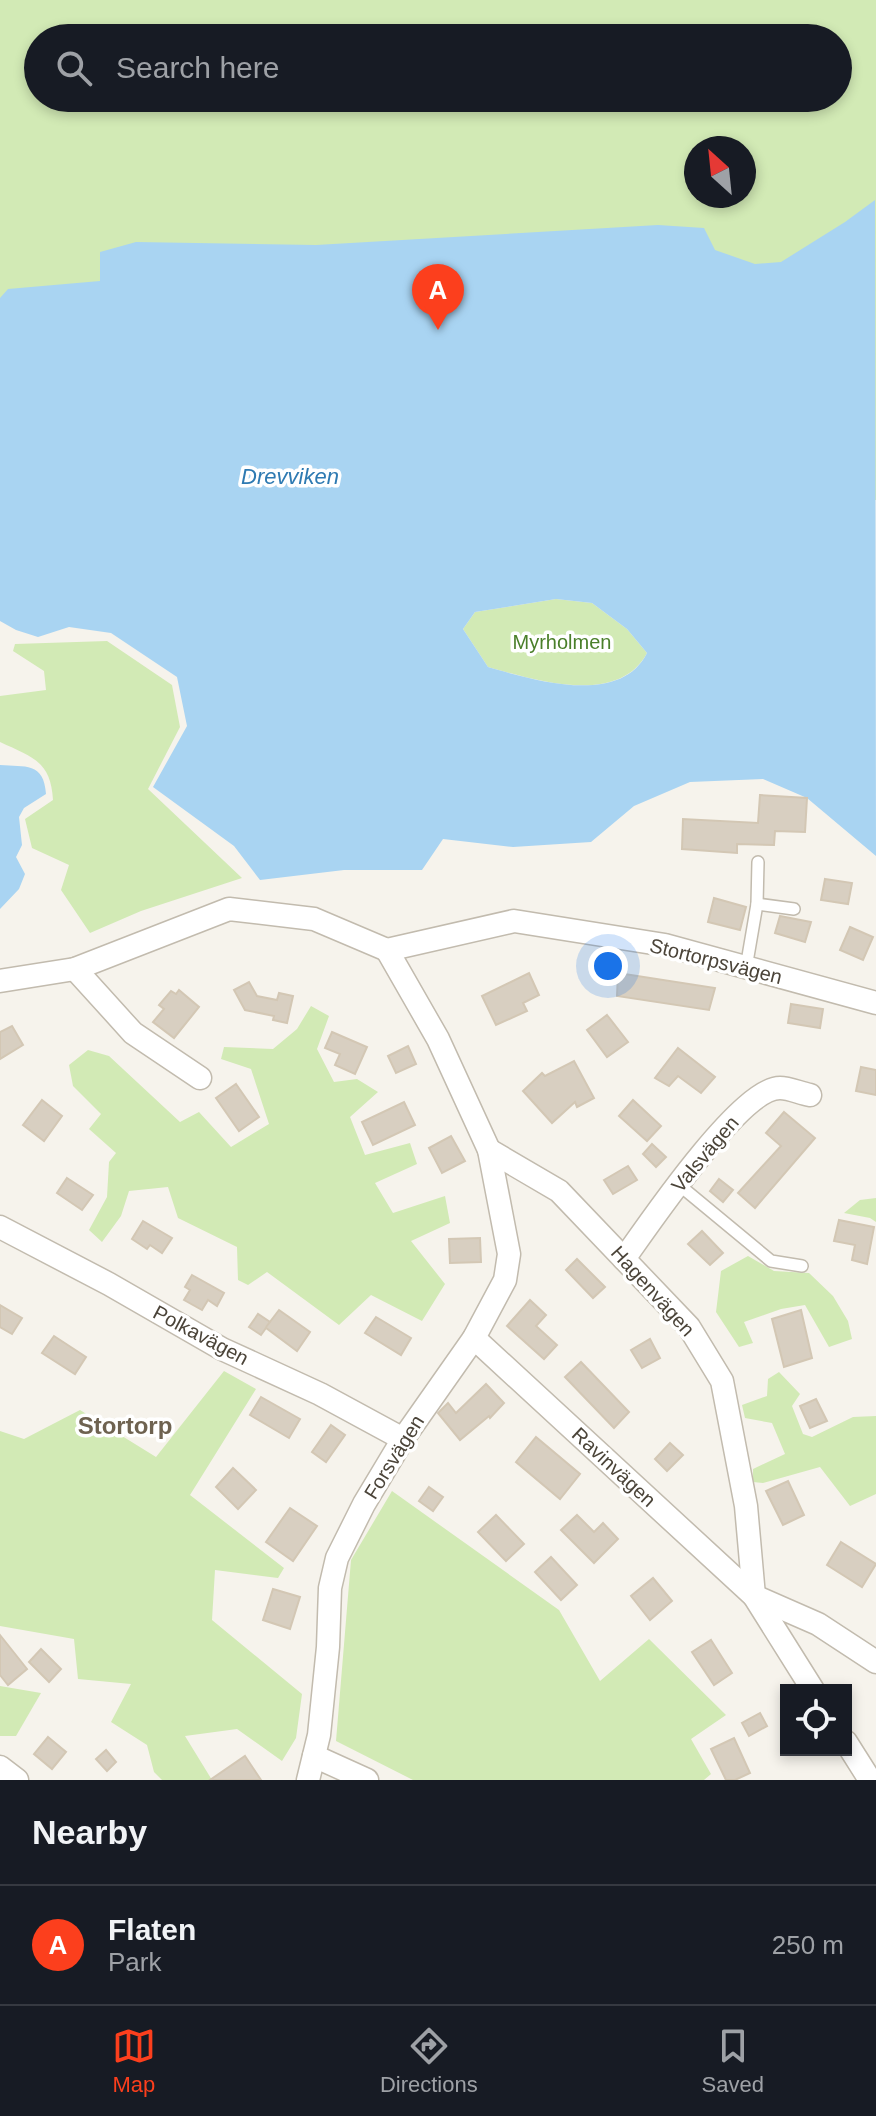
<!DOCTYPE html>
<html lang="en">
<head>
<meta charset="utf-8">
<style>
  body { margin:0; font-family:Helvetica,sans-serif; background:#242831; color:#f1f3f6 }
  .controls { position:absolute; right:24px; bottom:24px; display:grid; overflow:hidden; border-radius:0px; box-shadow:0 4px 12px #0003 }
  .controls button { width:72px; height:72px; display:grid; place-items:center; padding:0; border:0; border-bottom:2px solid #363941; background:#171b24; color:#f1f3f6; font:40px sans-serif }
  .compass { position:absolute; left:684px; top:136px; width:72px; height:72px; border-radius:50%; background:#171b24; box-shadow:0 4px 12px #0003; rotate:333deg }
  .you { position:absolute; left:608px; top:966px; width:28px; height:28px; margin:-20px; border:6px solid #fff; border-radius:50%; background:#1a73e8; box-shadow:0 0 0 12px #1a73e833 }
  .badge { display:grid; place-items:center; width:52px; height:52px; border-radius:50%; background:#fc3f1d; color:#fff; font-size:26px; font-weight:700 }
  .pin { position:absolute; translate:-50% -66px; filter:drop-shadow(0 2px 4px #0008) }
  .pin::after { content:''; position:absolute; top:42px; width:28px; height:24px; background:inherit; clip-path:polygon(0 0,100% 0,50% 100%) }
  .list { margin:0; padding:0; list-style:none }
  h2 { display:flex; justify-content:space-between; align-items:center; height:104px; margin:0; padding:0 32px; font-size:34px }
  h2 small { font-size:26px; font-weight:400; color:#9ea1a6 }
  .list li { display:grid; grid-template-columns:52px 1fr auto; gap:24px; align-items:center; box-sizing:border-box; height:120px; padding:0 32px; border-top:2px solid #363941 }
  .list b { display:block; font-size:30px; white-space:nowrap }
  .list p { margin:0; font-size:26px; white-space:nowrap; color:#9ea1a6 }
  .list em { font-size:26px; font-style:normal; color:#9ea1a6 }
  .icon { flex:none; width:44px; height:44px; fill:none; stroke:currentColor; stroke-width:2; stroke-linecap:round; stroke-linejoin:round }
  .map { position:relative; flex:none; width:876px; height:1780px; overflow:hidden }
  .search { position:absolute; background:#171b24; box-shadow:0 4px 12px #0003; left:24px; right:24px; top:24px; height:88px; display:flex; align-items:center; gap:20px; box-sizing:border-box; padding:0 28px; border-radius:44px; color:#9ea1a6; font-size:30px }
  .sheet { height:224px; background:#171b24 }
  nav { display:flex; justify-content:space-around; align-items:center; box-sizing:border-box; height:112px; border-top:2px solid #363941; background:#171b24; font-size:22px; color:#9ea1a6 }
  nav a { display:grid; justify-items:center; gap:4px }
  nav .on { color:#fc3f1d }
  .map>svg:first-child { display:block }
  .green { fill:#d2eab5; fill-rule:evenodd }
  .water { fill:#a9d4f2; fill-rule:evenodd }
  .building { fill:#d8cfc1; stroke:#d3c7b4; stroke-width:2 }
  .lines { fill:none; stroke-linecap:round; stroke-linejoin:round }
  .lane-casing { stroke:#c2bbae; stroke-width:14 }
  .street-casing { stroke:#c2bbae; stroke-width:25 }
  .lane { stroke:#fff; stroke-width:11 }
  .street { stroke:#fff; stroke-width:22 }
  .labels { text-anchor:middle; stroke-width:7; stroke-linejoin:round; paint-order:stroke }
  .park-label { font-size:20px; fill:#4a7f2a; stroke:#fff }
  .street-label { font-size:20px; fill:#4b4439; stroke:#fff }
  .water-label { font-size:22px; font-style:italic; fill:#2e7ab2; stroke:#fff }
  .quarter-label { font-size:24px; font-weight:bold; fill:#6e6250; stroke:#fff }
</style>
</head>
<body>
<div class="map">
<svg width="876" height="1780" viewBox="0 0 876 1780">
  <rect width="100%" height="100%" fill="#f6f3ec"/>
  <g class="green">
    <path d="M0,0H876V500L0,465ZM38,38H838V98H38ZM696,148H744V196H696Z"/>
    <path d="M556,599L592,603L627,629L647,653C618,707 535,680 488,667L463,629L475,612Z"/>
    <path d="M107,641L172,685L180,727L148,789L242,878L141,911L90,933L61,890L69,865L32,848L25,819L53,800C51,761 32,757 0,742V696L46,690L44,671L13,651L15,644Z"/>
    <path d="M311,1006L329,1016L317,1049L334,1082L357,1079L378,1092L350,1117L365,1155L410,1143L417,1164L375,1183L393,1213L445,1196L450,1223L411,1241L445,1284L422,1321L371,1295L339,1325L267,1272L248,1285L238,1280L237,1247L178,1218L168,1187L129,1191L121,1216L102,1242L89,1230L107,1197L109,1162L116,1153L89,1129L101,1114L73,1086L69,1065L88,1050L109,1056L180,1122L199,1112L231,1147L269,1124L251,1069L221,1059L224,1047L273,1049L297,1029Z"/>
    <path d="M876,1198V1222L870,1218L844,1213L860,1200Z"/>
    <path d="M748,1256L774,1271L809,1273L833,1296L848,1321L852,1339L829,1347L805,1305L781,1309L744,1322L753,1343L739,1347L716,1312L721,1271Z"/>
    <path d="M224,1371L256,1389L190,1495L284,1568L278,1578L215,1570L212,1620L302,1694L296,1738L282,1761L237,1729L185,1736L212,1780H162L154,1772L147,1745L111,1722L131,1684L78,1679L74,1639L0,1626V1431L24,1439L80,1410L156,1457Z"/>
    <path d="M779,1372L800,1394L792,1406L803,1434L812,1437L853,1417L876,1416V1494L850,1506L820,1467L763,1483L753,1482V1469L785,1454L772,1423L745,1418L742,1405L767,1396L768,1379Z"/>
    <path d="M392,1491L559,1610L600,1681L649,1639L726,1715L691,1739L711,1774L704,1780H413L336,1741L351,1560Z"/>
    <path d="M0,1686L41,1693L16,1736H0Z"/>
  </g>
  <g class="water">
    <path d="M875,200L876,856L807,798L763,779L690,782L634,806L591,842L513,847L443,839L422,870H344L260,880L234,846L153,787L187,726L177,677L111,633L69,627L38,637L16,630L0,621V298L8,289L100,281V252L136,242L316,245L658,225L704,228L715,250L755,264L781,262L845,222ZM556,599L592,603L627,629L647,653C620,707 534,680 488,667L463,629L475,612Z"/>
    <path d="M0,765C25,767 44,762 46,794L24,808L19,817L22,845L16,857L25,874L19,889L0,909Z"/>
  </g>
  <g class="building">
    <path d="M760,795L807,798L805,832L775,831L774,845L737,844V853L682,849L683,819L758,823Z"/>
    <path d="M825,879L852,883L848,904L821,900Z"/>
    <path d="M714,898L746,907L740,930L708,922Z"/>
    <path d="M780,916L811,922L805,942L775,933Z"/>
    <path d="M850,927L873,937L863,960L840,950Z"/>
    <path d="M529,973L539,995L523,1003L527,1011L496,1025L482,996Z"/>
    <path d="M618,973L715,988L709,1010L617,996Z"/>
    <path d="M249,982L257,996L277,1000L279,993L293,996L287,1023L273,1020L274,1016L245,1010L234,990Z"/>
    <path d="M179,990L199,1007L174,1038L153,1022L164,1009L159,1005L171,991L176,994Z"/>
    <path d="M791,1004L823,1009L820,1028L788,1023Z"/>
    <path d="M607,1015L628,1042L607,1057L587,1030Z"/>
    <path d="M12,1026L23,1045L0,1059V1032Z"/>
    <path d="M332,1032L367,1047L355,1074L335,1065L340,1054L325,1048Z"/>
    <path d="M408,1046L416,1064L396,1073L388,1056Z"/>
    <path d="M678,1048L715,1077L701,1093L678,1076L669,1086L655,1078Z"/>
    <path d="M574,1061L594,1098L577,1107L575,1102L552,1123L523,1091L542,1073L545,1076Z"/>
    <path d="M861,1067L876,1070V1095L856,1091Z"/>
    <path d="M236,1084L259,1117L239,1131L216,1098Z"/>
    <path d="M42,1100L62,1116L44,1141L23,1125Z"/>
    <path d="M633,1100L661,1126L647,1141L619,1116Z"/>
    <path d="M404,1102L415,1125L373,1145L362,1122Z"/>
    <path d="M784,1112L815,1138L755,1208L738,1193L781,1146L766,1133Z"/>
    <path d="M451,1136L465,1161L442,1173L429,1148Z"/>
    <path d="M652,1144L666,1157L656,1167L643,1154Z"/>
    <path d="M628,1166L637,1180L613,1194L604,1180Z"/>
    <path d="M67,1178L93,1195L82,1210L57,1193Z"/>
    <path d="M719,1179L733,1190L723,1202L710,1191Z"/>
    <path d="M839,1220L874,1227L867,1264L852,1260L855,1245L834,1241Z"/>
    <path d="M143,1221L172,1238L162,1253L150,1245L147,1249L132,1239Z"/>
    <path d="M702,1231L723,1253L710,1265L688,1244Z"/>
    <path d="M480,1238L481,1262L450,1263L449,1239Z"/>
    <path d="M577,1259L605,1287L593,1298L566,1270Z"/>
    <path d="M192,1275L224,1293L217,1306L208,1300L202,1310L184,1300L190,1290L185,1287Z"/>
    <path d="M530,1300L546,1315L536,1326L557,1345L544,1359L507,1326Z"/>
    <path d="M0,1305L22,1318L12,1334L0,1327Z"/>
    <path d="M279,1310L310,1332L297,1351L266,1328L261,1335L249,1327L258,1314L270,1322L266,1327Z"/>
    <path d="M801,1310L812,1358L784,1367L772,1319Z"/>
    <path d="M376,1317L411,1338L401,1355L365,1333Z"/>
    <path d="M54,1336L86,1357L75,1374L42,1353Z"/>
    <path d="M650,1339L660,1358L642,1368L631,1350Z"/>
    <path d="M581,1362L629,1412L614,1428L565,1377Z"/>
    <path d="M486,1384L504,1403L490,1418L489,1416L460,1440L438,1413L448,1403L456,1413Z"/>
    <path d="M261,1397L300,1419L289,1438L250,1415Z"/>
    <path d="M816,1399L827,1421L810,1428L800,1406Z"/>
    <path d="M331,1425L345,1435L326,1462L312,1452Z"/>
    <path d="M536,1437L580,1474L560,1499L516,1462Z"/>
    <path d="M670,1443L683,1455L667,1471L655,1459Z"/>
    <path d="M233,1468L256,1490L238,1509L216,1487Z"/>
    <path d="M788,1481L804,1515L783,1525L766,1491Z"/>
    <path d="M429,1487L443,1497L433,1511L419,1501Z"/>
    <path d="M290,1508L317,1526L293,1561L266,1542Z"/>
    <path d="M496,1515L524,1544L506,1561L478,1532Z"/>
    <path d="M577,1515L594,1532L603,1523L618,1539L594,1563L561,1530Z"/>
    <path d="M841,1542L876,1564L862,1587L827,1565Z"/>
    <path d="M551,1557L577,1585L561,1600L535,1572Z"/>
    <path d="M653,1578L672,1601L650,1620L631,1596Z"/>
    <path d="M273,1589L300,1597L290,1629L263,1620Z"/>
    <path d="M0,1635L27,1669L8,1685L0,1675Z"/>
    <path d="M711,1640L732,1673L714,1685L692,1652Z"/>
    <path d="M41,1649L61,1669L49,1682L29,1662Z"/>
    <path d="M760,1713L767,1726L749,1736L742,1723Z"/>
    <path d="M48,1737L66,1752L52,1769L34,1754Z"/>
    <path d="M734,1738L750,1773L735,1780H726L711,1749Z"/>
    <path d="M106,1750L116,1762L107,1771L96,1759Z"/>
    <path d="M245,1756L261,1780H210Z"/>
  </g>
  <g class="lines">
    <defs>
      <g id="lane">
        <path d="M757,904L794,909"/>
        <path d="M746,968L757,904L758,862"/>
        <path d="M678,1184L771,1261L802,1266"/>
      </g>
      <g id="street">
        <path d="M75,969L133,1033L200,1078"/>
        <path d="M0,981L75,969L229,909L314,919L387,950L514,921L665,945L876,1003"/>
        <path d="M489,1150L559,1191L689,1327L722,1381L746,1506L754,1596L813,1690"/>
        <path d="M0,1227L109,1284L222,1349L320,1394L403,1439"/>
        <path d="M624,1259C648,1225 741,1088 780,1088C789,1088 800,1093 810,1095"/>
        <path d="M474,1338L754,1596L818,1624L876,1662"/>
        <path d="M846,1742L870,1780"/>
        <path d="M314,1756L367,1780"/>
        <path d="M0,1767L17,1780"/>
        <path d="M308,1780L319,1735L328,1647L330,1588L337,1558L364,1504L403,1439L474,1338L505,1280L509,1254L489,1150L438,1039L387,950"/>
      </g>
    </defs>
    <use href="#lane" class="lane-casing"/>
    <use href="#street" class="street-casing"/>
    <use href="#lane" class="lane"/>
    <use href="#street" class="street"/>
  </g>
  <g class="labels">
    <g class="park-label">
      <text x="562" y="649">Myrholmen</text>
    </g>
    <g class="street-label">
      <text transform="translate(716 961) rotate(14)" y="7">Stortorpsvägen</text>
      <text transform="translate(705 1154) rotate(-50)" y="7">Valsvägen</text>
      <text transform="translate(653 1291) rotate(48)" y="7">Hagenvägen</text>
      <text transform="translate(201 1335) rotate(28)" y="7">Polkavägen</text>
      <text transform="translate(394 1457) rotate(-58)" y="7">Forsvägen</text>
      <text transform="translate(614 1467) rotate(43)" y="7">Ravinvägen</text>
    </g>
    <g class="water-label">
      <text x="290" y="484">Drevviken</text>
    </g>
    <g class="quarter-label">
      <text x="125" y="1434">Stortorp</text>
    </g>
  </g>
</svg>
<div class="controls">
<button><svg class="icon" aria-label="locate" viewBox="0 0 24 24"><circle cx="12" cy="12" r="6"/><path d="M12 2v4M12 18v4M2 12h4M18 12h4"/></svg></button>
</div>
<svg class="compass" viewBox="-18 -18 36 36"><path d="M0-13l5 13h-10z" fill="#e53935"/><path d="M0 13l5-13h-10z" fill="#9ea1a6"/></svg>
<div class="you"></div>
<div class="pin badge" style="left:438px;top:330px">A</div>
<div class="search"><svg class="icon" aria-label="search" viewBox="0 0 24 24"><circle cx="10" cy="10" r="6"/><path d="M15 15l6 6"/></svg>Search here</div>
</div>
<section class="sheet">
<h2>Nearby<small></small></h2>
<ul class="list">
<li><span class="badge">A</span><div><b>Flaten</b><p>Park</p></div><em>250 m</em></li>
</ul>
</section>
<nav>
<a class="on"><svg class="icon" aria-label="map" viewBox="0 0 24 24"><path d="M3 6l6-2 6 2 6-2v14l-6 2-6-2-6 2zM9 4v14M15 6v14"/></svg>Map</a>
<a><svg class="icon" aria-label="directions" viewBox="0 0 24 24"><path d="M12 3l9 9-9 9-9-9zM9 14v-3h6M13 9l2 2-2 2"/></svg>Directions</a>
<a><svg class="icon" aria-label="saved" viewBox="0 0 24 24"><path d="M7 4h10v16l-5-4-5 4z"/></svg>Saved</a>
</nav>
</body>
</html>
